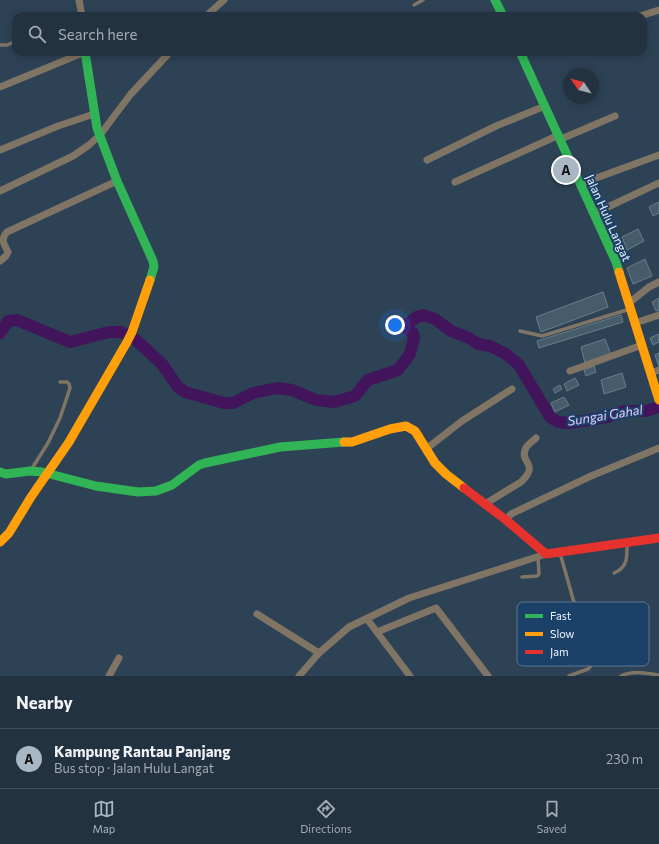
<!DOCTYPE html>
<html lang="en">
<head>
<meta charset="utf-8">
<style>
  body { margin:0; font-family:Commissioner,sans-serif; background:#2e3e4b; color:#f1f3f6 }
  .compass { position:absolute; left:563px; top:68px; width:36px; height:36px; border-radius:50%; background:#223240; box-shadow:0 2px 10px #0003; rotate:305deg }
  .you { position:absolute; left:395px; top:325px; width:14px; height:14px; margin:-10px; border:3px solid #fff; border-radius:50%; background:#1a73e8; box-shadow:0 0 0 6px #1a73e833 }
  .badge { display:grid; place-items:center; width:26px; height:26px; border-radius:50%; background:#a9b6c3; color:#111; font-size:13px; font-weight:700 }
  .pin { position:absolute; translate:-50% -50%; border:2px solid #fff; box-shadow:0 1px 4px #0006 }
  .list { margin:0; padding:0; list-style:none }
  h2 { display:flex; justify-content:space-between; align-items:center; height:52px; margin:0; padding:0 16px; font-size:17px }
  h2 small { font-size:13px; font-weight:400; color:#a2aab1 }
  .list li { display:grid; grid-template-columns:26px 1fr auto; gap:12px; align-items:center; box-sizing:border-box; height:60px; padding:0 16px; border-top:1px solid #3f4d59 }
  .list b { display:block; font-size:15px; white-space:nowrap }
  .list p { margin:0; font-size:13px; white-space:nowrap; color:#a2aab1 }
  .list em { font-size:13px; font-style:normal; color:#a2aab1 }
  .icon { flex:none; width:22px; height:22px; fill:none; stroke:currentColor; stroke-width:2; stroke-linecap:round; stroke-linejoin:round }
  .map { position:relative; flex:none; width:659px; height:676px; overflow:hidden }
  .search { position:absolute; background:#223240; box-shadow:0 2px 10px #0003; left:12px; right:12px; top:12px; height:44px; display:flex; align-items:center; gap:10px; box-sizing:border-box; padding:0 14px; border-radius:12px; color:#a2aab1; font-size:15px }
  .sheet { height:112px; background:#223240 }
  nav { display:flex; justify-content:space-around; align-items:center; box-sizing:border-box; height:56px; border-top:1px solid #3f4d59; background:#223240; font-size:11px; color:#a2aab1 }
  nav a { display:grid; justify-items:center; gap:2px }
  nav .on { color:#a9b6c3 }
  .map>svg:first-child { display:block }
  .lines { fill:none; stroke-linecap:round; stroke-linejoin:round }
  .river { stroke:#42145c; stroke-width:12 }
  .building { fill:#475c6b; stroke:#687d8c }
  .lane { stroke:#807565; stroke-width:3.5 }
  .street { stroke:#807565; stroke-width:7 }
  .fast { stroke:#30b455; stroke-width:9 }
  .slow { stroke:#ff9f0a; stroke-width:9 }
  .jam { stroke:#e5322d; stroke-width:9 }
  .labels { text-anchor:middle; stroke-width:4; stroke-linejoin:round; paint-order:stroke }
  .street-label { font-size:12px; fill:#ebf4fd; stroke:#1c4168 }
  .water-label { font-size:13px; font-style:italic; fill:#e9cafe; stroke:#1c4168 }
  .key { fill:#1c4168; stroke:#5a7795; stroke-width:1 }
  .key-label { font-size:11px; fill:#ebf4fd }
</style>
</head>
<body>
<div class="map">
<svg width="659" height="676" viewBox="0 0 659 676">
  <rect width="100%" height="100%" fill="#2e4256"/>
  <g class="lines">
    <path class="river" d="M0,333L8,321L17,320L70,342L109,332H121L136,340L162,364L178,387L185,392L224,403H233L253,393L277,388L292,390L316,400L334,402L355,396L368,380L398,370L410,354L414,338L413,333L407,329V324L417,317L423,315L435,319L451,331L469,338L478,344L490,346L506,354L519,365L550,417L558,422L569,423L607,417L624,411H645L659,407"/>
  </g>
  <g class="building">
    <path d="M659,202V213L653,216L649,207Z"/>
    <path d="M638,229L644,241L627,250L622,237Z"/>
    <path d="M645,259L652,276L633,284L627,268Z"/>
    <path d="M603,292L608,307L541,332L536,317Z"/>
    <path d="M659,298V310L656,311L652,302Z"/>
    <path d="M621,315L623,322L539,348L537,341Z"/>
    <path d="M659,334V342L653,345L650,338Z"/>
    <path d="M605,339L611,355L585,363L581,347Z"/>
    <path d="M659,353V367L655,355Z"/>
    <path d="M594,366L596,372L586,376L584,370Z"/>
    <path d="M622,373L626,387L604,394L601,380Z"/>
    <path d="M575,378L579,385L567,391L564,384Z"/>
    <path d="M560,385L562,389L555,393L553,389Z"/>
    <path d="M564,397L569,405L555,412L551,403Z"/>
  </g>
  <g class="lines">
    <g class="lane">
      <path d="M414,5L423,0"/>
      <path d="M0,45H7L16,41"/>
      <path d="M520,331L542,336L630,309"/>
      <path d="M31,470L48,443L60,418L70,388L69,384L67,382H60"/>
      <path d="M560,553L591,662L590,667L588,669L569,676"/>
      <path d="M614,573C628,567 627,557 627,544"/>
      <path d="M522,577L537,576L539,574L538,557"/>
      <path d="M621,676C634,670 645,673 659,675"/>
    </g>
    <g class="street">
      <path d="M79,0L82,16"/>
      <path d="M206,16L224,0"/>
      <path d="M640,16L659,10"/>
      <path d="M0,87L85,52"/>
      <path d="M561,139L615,116"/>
      <path d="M0,150L58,126L94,114"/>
      <path d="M427,160L496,126L545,106"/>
      <path d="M455,182L559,135"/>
      <path d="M580,184L659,155"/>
      <path d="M0,191L73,156L89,145L100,135L130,95L170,52"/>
      <path d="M593,214L659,183"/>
      <path d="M0,261L6,256L8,252C4,244 0,239 7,232L117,181"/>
      <path d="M629,303L649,287L659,282"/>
      <path d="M635,323L659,315"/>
      <path d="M570,371L642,345"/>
      <path d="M651,373L659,370"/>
      <path d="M426,449L462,421L512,389"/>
      <path d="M485,504L521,482C540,464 520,463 525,450C526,445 533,441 536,438"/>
      <path d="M506,520L511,514L591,476L659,448"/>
      <path d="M257,614L319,653"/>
      <path d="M367,619L410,676"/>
      <path d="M377,632L436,608L488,676"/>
      <path d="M109,676L119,658"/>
      <path d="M299,676L319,653L349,627L409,598L546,554"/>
    </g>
    <g class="fast">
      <path d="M495,0L503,16"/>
      <path d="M85,52L97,128L117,181L153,261L154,267L150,280"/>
      <path d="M520,52L616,262L619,272"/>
      <path d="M0,472L6,474L30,471L42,472L96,486L138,492L156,491L172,485L199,465L205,463L280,447L344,442"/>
    </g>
    <g class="slow">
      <path d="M619,272L659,400"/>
      <path d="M344,442H352L390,429L406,426L415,431L435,463L446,474L464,488"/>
      <path d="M0,542L9,533L31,497L69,442L127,342L132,332L150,280"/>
    </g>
    <path class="jam" d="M464,488L506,520L546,554L659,538"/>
  </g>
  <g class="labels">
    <g class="street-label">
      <text transform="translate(608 218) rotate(66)" y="4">Jalan Hulu Langat</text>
    </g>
    <g class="water-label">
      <text transform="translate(605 415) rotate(-9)" y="5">Sungai Gahal</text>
    </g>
  </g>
  <rect x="517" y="602" width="132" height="64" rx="6" class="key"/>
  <rect x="525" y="614" width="18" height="4" fill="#30b455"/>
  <rect x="525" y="632" width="18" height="4" fill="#ff9f0a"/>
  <rect x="525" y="650" width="18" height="4" fill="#e5322d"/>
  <g class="key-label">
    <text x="550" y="620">Fast</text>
    <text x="550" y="638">Slow</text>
    <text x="550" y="656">Jam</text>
  </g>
</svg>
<svg class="compass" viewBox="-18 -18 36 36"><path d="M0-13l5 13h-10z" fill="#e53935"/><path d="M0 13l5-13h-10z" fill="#a2aab1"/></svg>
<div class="you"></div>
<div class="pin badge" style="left:566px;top:170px">A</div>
<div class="search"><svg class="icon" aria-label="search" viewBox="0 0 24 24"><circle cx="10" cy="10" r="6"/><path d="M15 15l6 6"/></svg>Search here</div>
</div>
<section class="sheet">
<h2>Nearby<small></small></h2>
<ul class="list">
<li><span class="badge">A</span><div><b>Kampung Rantau Panjang</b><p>Bus stop · Jalan Hulu Langat</p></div><em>230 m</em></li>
</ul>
</section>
<nav>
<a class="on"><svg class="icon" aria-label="map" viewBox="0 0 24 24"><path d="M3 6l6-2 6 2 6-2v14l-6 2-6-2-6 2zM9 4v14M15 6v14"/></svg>Map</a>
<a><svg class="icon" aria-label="directions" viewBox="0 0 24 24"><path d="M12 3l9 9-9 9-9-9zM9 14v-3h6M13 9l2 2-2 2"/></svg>Directions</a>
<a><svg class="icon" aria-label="saved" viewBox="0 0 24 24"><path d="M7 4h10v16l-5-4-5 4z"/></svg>Saved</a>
</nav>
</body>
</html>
